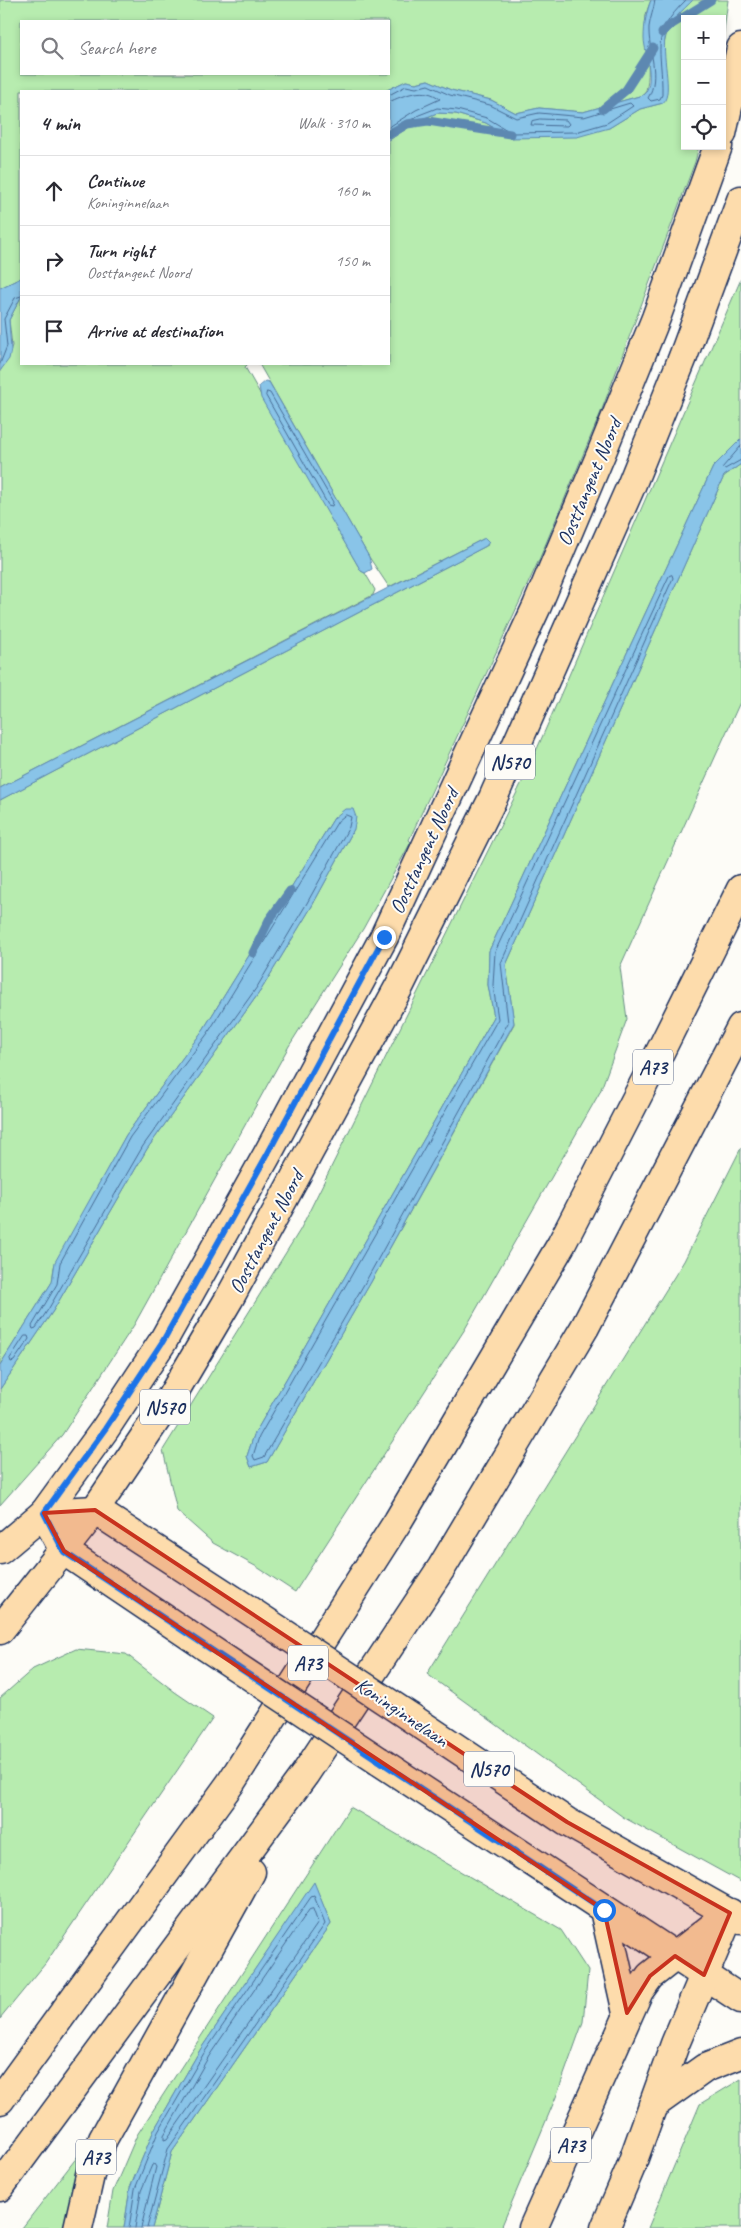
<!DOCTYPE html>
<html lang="en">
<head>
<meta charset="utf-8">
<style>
  body { margin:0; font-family:Caveat,sans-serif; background:#f2f2f3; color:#2b2b33 }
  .controls { position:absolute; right:15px; top:15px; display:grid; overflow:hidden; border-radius:0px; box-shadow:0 2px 8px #0003 }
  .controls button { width:45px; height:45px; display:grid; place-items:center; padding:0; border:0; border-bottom:1px solid #e1e1e2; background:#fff; color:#2b2b33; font:25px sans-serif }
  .stop { position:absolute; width:15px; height:15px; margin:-11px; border:4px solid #1a73e8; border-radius:50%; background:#fff }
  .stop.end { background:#1a73e8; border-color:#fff; box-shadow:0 1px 5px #0008 }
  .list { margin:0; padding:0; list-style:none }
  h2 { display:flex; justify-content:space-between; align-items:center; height:65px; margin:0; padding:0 20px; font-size:21px }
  h2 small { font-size:16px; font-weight:400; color:#7c7c81 }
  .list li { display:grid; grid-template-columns:32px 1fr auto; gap:15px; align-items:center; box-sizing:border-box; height:70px; padding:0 20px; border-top:1px solid #e1e1e2 }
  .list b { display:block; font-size:19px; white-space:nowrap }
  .list p { margin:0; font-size:16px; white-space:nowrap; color:#7c7c81 }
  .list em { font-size:16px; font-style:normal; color:#7c7c81 }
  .icon { flex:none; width:28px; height:28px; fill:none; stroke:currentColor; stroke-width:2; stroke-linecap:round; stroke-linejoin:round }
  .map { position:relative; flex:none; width:741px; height:2228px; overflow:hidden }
  .search { position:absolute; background:#fff; box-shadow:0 2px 8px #0003; left:20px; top:20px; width:370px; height:55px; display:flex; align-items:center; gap:12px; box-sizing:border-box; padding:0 18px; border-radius:0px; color:#7c7c81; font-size:19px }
  .panel { position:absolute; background:#fff; box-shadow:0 2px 8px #0003; left:20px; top:90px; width:370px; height:275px; border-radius:0px }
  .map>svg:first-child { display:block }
  .green { fill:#b7ecaf; stroke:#698e86; fill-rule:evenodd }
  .water { fill:#89c4e8; stroke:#5d88b1 }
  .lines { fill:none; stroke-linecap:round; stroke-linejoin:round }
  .shore { stroke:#476b95; stroke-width:1 }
  .stream { stroke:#5d88b1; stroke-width:9 }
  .major-casing { stroke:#1b2f5e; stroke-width:31 }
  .highway-casing { stroke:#1b2f5e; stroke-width:31 }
  .major { stroke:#fddcac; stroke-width:28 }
  .highway { stroke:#fddcac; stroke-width:28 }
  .major-bridge-casing { stroke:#1b2f5e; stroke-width:31; stroke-linecap:butt }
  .major-bridge { stroke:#fddcac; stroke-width:28 }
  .route { stroke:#1a73e8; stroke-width:6 }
  .marked { fill:#c8321e; fill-opacity:0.2; stroke:#c8321e; stroke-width:4; stroke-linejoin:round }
  .labels { text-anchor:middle; stroke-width:4; stroke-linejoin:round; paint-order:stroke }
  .shield { fill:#fdfcf7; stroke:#5f6c8c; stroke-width:1 }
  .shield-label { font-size:20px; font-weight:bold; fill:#1b2f5e }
  .street-label { font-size:21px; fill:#1b2f5e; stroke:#fdfcf7 }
</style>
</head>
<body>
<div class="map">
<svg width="741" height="2228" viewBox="0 0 741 2228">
  <rect width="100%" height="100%" fill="#fdfcf7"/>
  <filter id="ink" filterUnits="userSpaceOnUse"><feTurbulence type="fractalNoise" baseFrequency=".02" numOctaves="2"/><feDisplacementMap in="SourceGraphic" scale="10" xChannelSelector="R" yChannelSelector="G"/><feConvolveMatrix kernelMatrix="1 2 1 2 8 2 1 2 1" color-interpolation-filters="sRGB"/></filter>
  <g filter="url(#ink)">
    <g class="green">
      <path d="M0,0H651C649,5 647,10 646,15C644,33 654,85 643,95L583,112L539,108L516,113L491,100L451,90L428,80L416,83L406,81L385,91H21V278L0,288ZM21,21H389V74H21Z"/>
      <path d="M693,0H728L722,46V19H685V146H699L695,162L601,412L539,560L409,840L411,842L363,929L289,1046L134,1325L62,1435L0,1505V1389L53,1311L147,1149L261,990L312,906L354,829L334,818L203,1030L126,1135L54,1267L52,1282L0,1365V800L488,545L483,539L389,587L369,557L259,364H389V140L422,119L437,113L456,114L486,123L510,138L609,128L640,109L663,103C663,78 658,45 672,23C677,14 686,7 693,0Z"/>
      <path d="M741,279V439L713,467L489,951L488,985L494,1017L254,1435L247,1456L251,1467L267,1462L371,1282L514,1024L506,965L724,476L741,464V700L620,967L627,1019L600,1092L465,1329L295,1592L257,1567L213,1543L177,1511L163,1450L300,1230L527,772Z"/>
      <path d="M21,297V364H248L245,367L361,571L365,573L375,590L373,595L0,788V371L12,346L9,320Z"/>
      <path d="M741,1148V1882L623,1817L427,1674L684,1261Z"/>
      <path d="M76,1649L126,1654L175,1692L213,1718L45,1964L0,2019V1698L33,1669Z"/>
      <path d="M350,1807L561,1930L588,1971L583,2022L556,2097L501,2228H152L172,2152L331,1924L314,1883L200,2050L154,2130L130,2188L124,2228H107L113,2191L137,2135Z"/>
      <path d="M741,2079V2228H648L700,2104Z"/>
      <path d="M95,2134L68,2228H22Z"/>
    </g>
    <g class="water">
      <path d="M651,0H693C683,10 671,20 666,34C660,53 674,92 663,103L640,109L609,128L577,137L510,138L486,123L456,114L437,113L422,119L389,140V91H385L406,81L416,83L428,80L451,90L491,100L516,113L539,108L583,112L643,95C656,84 645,53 644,39C644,25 646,13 651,0Z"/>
      <path d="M21,278V297L9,320L11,350L9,359L0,371V288Z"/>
      <path d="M265,381L269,382L369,557L372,569L365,573L361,571L261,398L259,386Z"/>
      <path d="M741,439V464L724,476L506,965L514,1023L371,1282L267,1462L251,1467L247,1456L254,1435L494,1017L488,985L489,951L713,467Z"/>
      <path d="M485,538L489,542L486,546L0,800V788Z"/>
      <path d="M345,809H353L356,817L354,829L312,906L261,990L147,1149L53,1311L0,1389V1365L52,1282L55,1262L126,1135L203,1030L334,818Z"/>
      <path d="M314,1882L331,1924L172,2152L152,2228H124L130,2188L154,2130L200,2050Z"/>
    </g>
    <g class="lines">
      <g class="shore">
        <path d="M655,0C654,9 650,18 649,27C648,51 661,76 648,98L651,101L660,99L662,95C663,49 648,37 686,0"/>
        <path d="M389,95L406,86L416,88L428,85L450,95L490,105L516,118L539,113L584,117L630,103L633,106L607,123L576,132L512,133L487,118L457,110L437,108L419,115L389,134"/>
        <path d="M389,102C404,95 425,86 440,99L416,110L389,127"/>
        <path d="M540,119L566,120L569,124L567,126L531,125L532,121Z"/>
        <path d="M0,364L7,346L4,319L15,298L21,296"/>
        <path d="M267,392L270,393L333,502L332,506L328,505L266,396Z"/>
        <path d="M741,446L722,468L725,469L741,460"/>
        <path d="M672,575L673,578L501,963L508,1023L367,1279L264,1457L255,1460L253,1456L259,1437L498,1019L493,985L495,952L669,576Z"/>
        <path d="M346,815L351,817L349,827L307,903L257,987L143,1146L49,1308L36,1328L33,1329L32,1326L57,1284L60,1263L130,1137L208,1033L338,821Z"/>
        <path d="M25,1336H28L29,1339L14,1361L11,1362L10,1359Z"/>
        <path d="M313,1909L318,1923L167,2139L164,2140V2135L209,2056L309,1910Z"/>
        <path d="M129,2228L135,2189L158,2132L204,2053L311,1897L314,1896L325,1924L168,2149L147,2228"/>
        <path d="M135,2228L141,2191L152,2165L154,2164L156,2167L141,2228"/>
      </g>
      <g class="stream">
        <path d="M662,33L666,28L711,0"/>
        <path d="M603,109L626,90L653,48"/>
        <path d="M389,134L407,124L428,121L510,134"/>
        <path d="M253,953L269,920L290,891"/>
      </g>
      <defs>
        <g id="major">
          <path d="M722,134L741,48"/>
          <path d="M235,1601L95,1510L170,1399L229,1299L400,985L493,798L631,486L683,357L741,200"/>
          <path d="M205,1646L64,1551L44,1513L105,1429L163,1341L267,1155L384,937L537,606L601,454L656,318L718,146"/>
          <path d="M410,1717L567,1822L741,1920"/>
          <path d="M379,1761L741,1999"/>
        </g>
        <g id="highway">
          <path d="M0,1550L44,1513L95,1510"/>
          <path d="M0,1630L95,1510"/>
          <path d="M604,1910L627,2013"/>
          <path d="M0,2100L230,1784L398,1521L561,1245L655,1062L741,889"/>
          <path d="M653,2105L705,2068L741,2054"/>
          <path d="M0,2187L305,1774L442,1567L585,1327L741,1027"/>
          <path d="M78,2228L90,2175L103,2139L251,1872"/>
          <path d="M533,2228L639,1991L650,1976L730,1913"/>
          <path d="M605,2228L630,2169L675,2044L729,1916"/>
        </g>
      </defs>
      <use href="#major" class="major-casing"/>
      <use href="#highway" class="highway-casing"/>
      <use href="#major" class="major"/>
      <use href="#highway" class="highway"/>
      <defs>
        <g id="major-bridge">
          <path d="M235,1601L410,1717"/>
          <path d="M205,1646L379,1761"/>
        </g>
      </defs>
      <use href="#major-bridge" class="major-bridge-casing"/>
      <use href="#major-bridge" class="major-bridge"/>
    </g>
  </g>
  <g class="lines" filter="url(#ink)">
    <path class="route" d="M384,937L267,1155L163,1341L105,1429L44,1513L64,1552L604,1910"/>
  </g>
  <path class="marked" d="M95,1510L567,1822L730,1913L704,1975L675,1956L650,1976L627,2013L604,1910L64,1551L44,1513Z"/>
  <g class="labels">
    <g class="shield">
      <rect x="485" y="744.5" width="50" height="35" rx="4"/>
      <rect x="633" y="1049.5" width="40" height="35" rx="4"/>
      <rect x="140" y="1389.5" width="50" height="35" rx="4"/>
      <rect x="288" y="1645.5" width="40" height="35" rx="4"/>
      <rect x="464" y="1751.5" width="50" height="35" rx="4"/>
      <rect x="551" y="2127.5" width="40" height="35" rx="4"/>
      <rect x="76" y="2139.5" width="40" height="35" rx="4"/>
    </g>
    <g class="shield-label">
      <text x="510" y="769">N570</text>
      <text x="653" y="1074">A73</text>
      <text x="165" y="1414">N570</text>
      <text x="308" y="1670">A73</text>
      <text x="489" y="1776">N570</text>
      <text x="571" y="2152">A73</text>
      <text x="96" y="2164">A73</text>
    </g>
    <g class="street-label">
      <text transform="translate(589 482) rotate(-67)" y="7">Oosttangent Noord</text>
      <text transform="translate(424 851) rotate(-65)" y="7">Oosttangent Noord</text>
      <text transform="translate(266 1232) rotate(-62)" y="7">Oosttangent Noord</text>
      <text transform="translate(402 1712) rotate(34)" y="7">Koninginnelaan</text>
    </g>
  </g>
</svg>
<div class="controls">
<button>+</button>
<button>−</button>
<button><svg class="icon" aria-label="locate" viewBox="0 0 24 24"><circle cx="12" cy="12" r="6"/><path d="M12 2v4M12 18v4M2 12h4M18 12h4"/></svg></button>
</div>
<div class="stop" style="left:604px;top:1910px"></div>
<div class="stop end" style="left:384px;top:937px"></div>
<div class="search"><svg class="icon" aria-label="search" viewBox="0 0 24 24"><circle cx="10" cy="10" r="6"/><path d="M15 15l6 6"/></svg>Search here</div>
<section class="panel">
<h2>4 min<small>Walk · 310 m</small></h2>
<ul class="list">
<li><svg class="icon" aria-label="ahead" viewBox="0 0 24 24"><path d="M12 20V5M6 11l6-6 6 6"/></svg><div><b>Continue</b><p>Koninginnelaan</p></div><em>160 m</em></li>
<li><svg class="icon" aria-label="right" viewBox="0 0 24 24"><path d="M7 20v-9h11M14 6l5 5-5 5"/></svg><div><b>Turn right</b><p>Oosttangent Noord</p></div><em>150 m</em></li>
<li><svg class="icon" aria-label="arrive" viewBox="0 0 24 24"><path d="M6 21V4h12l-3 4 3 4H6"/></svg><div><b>Arrive at destination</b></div></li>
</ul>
</section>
</div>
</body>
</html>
